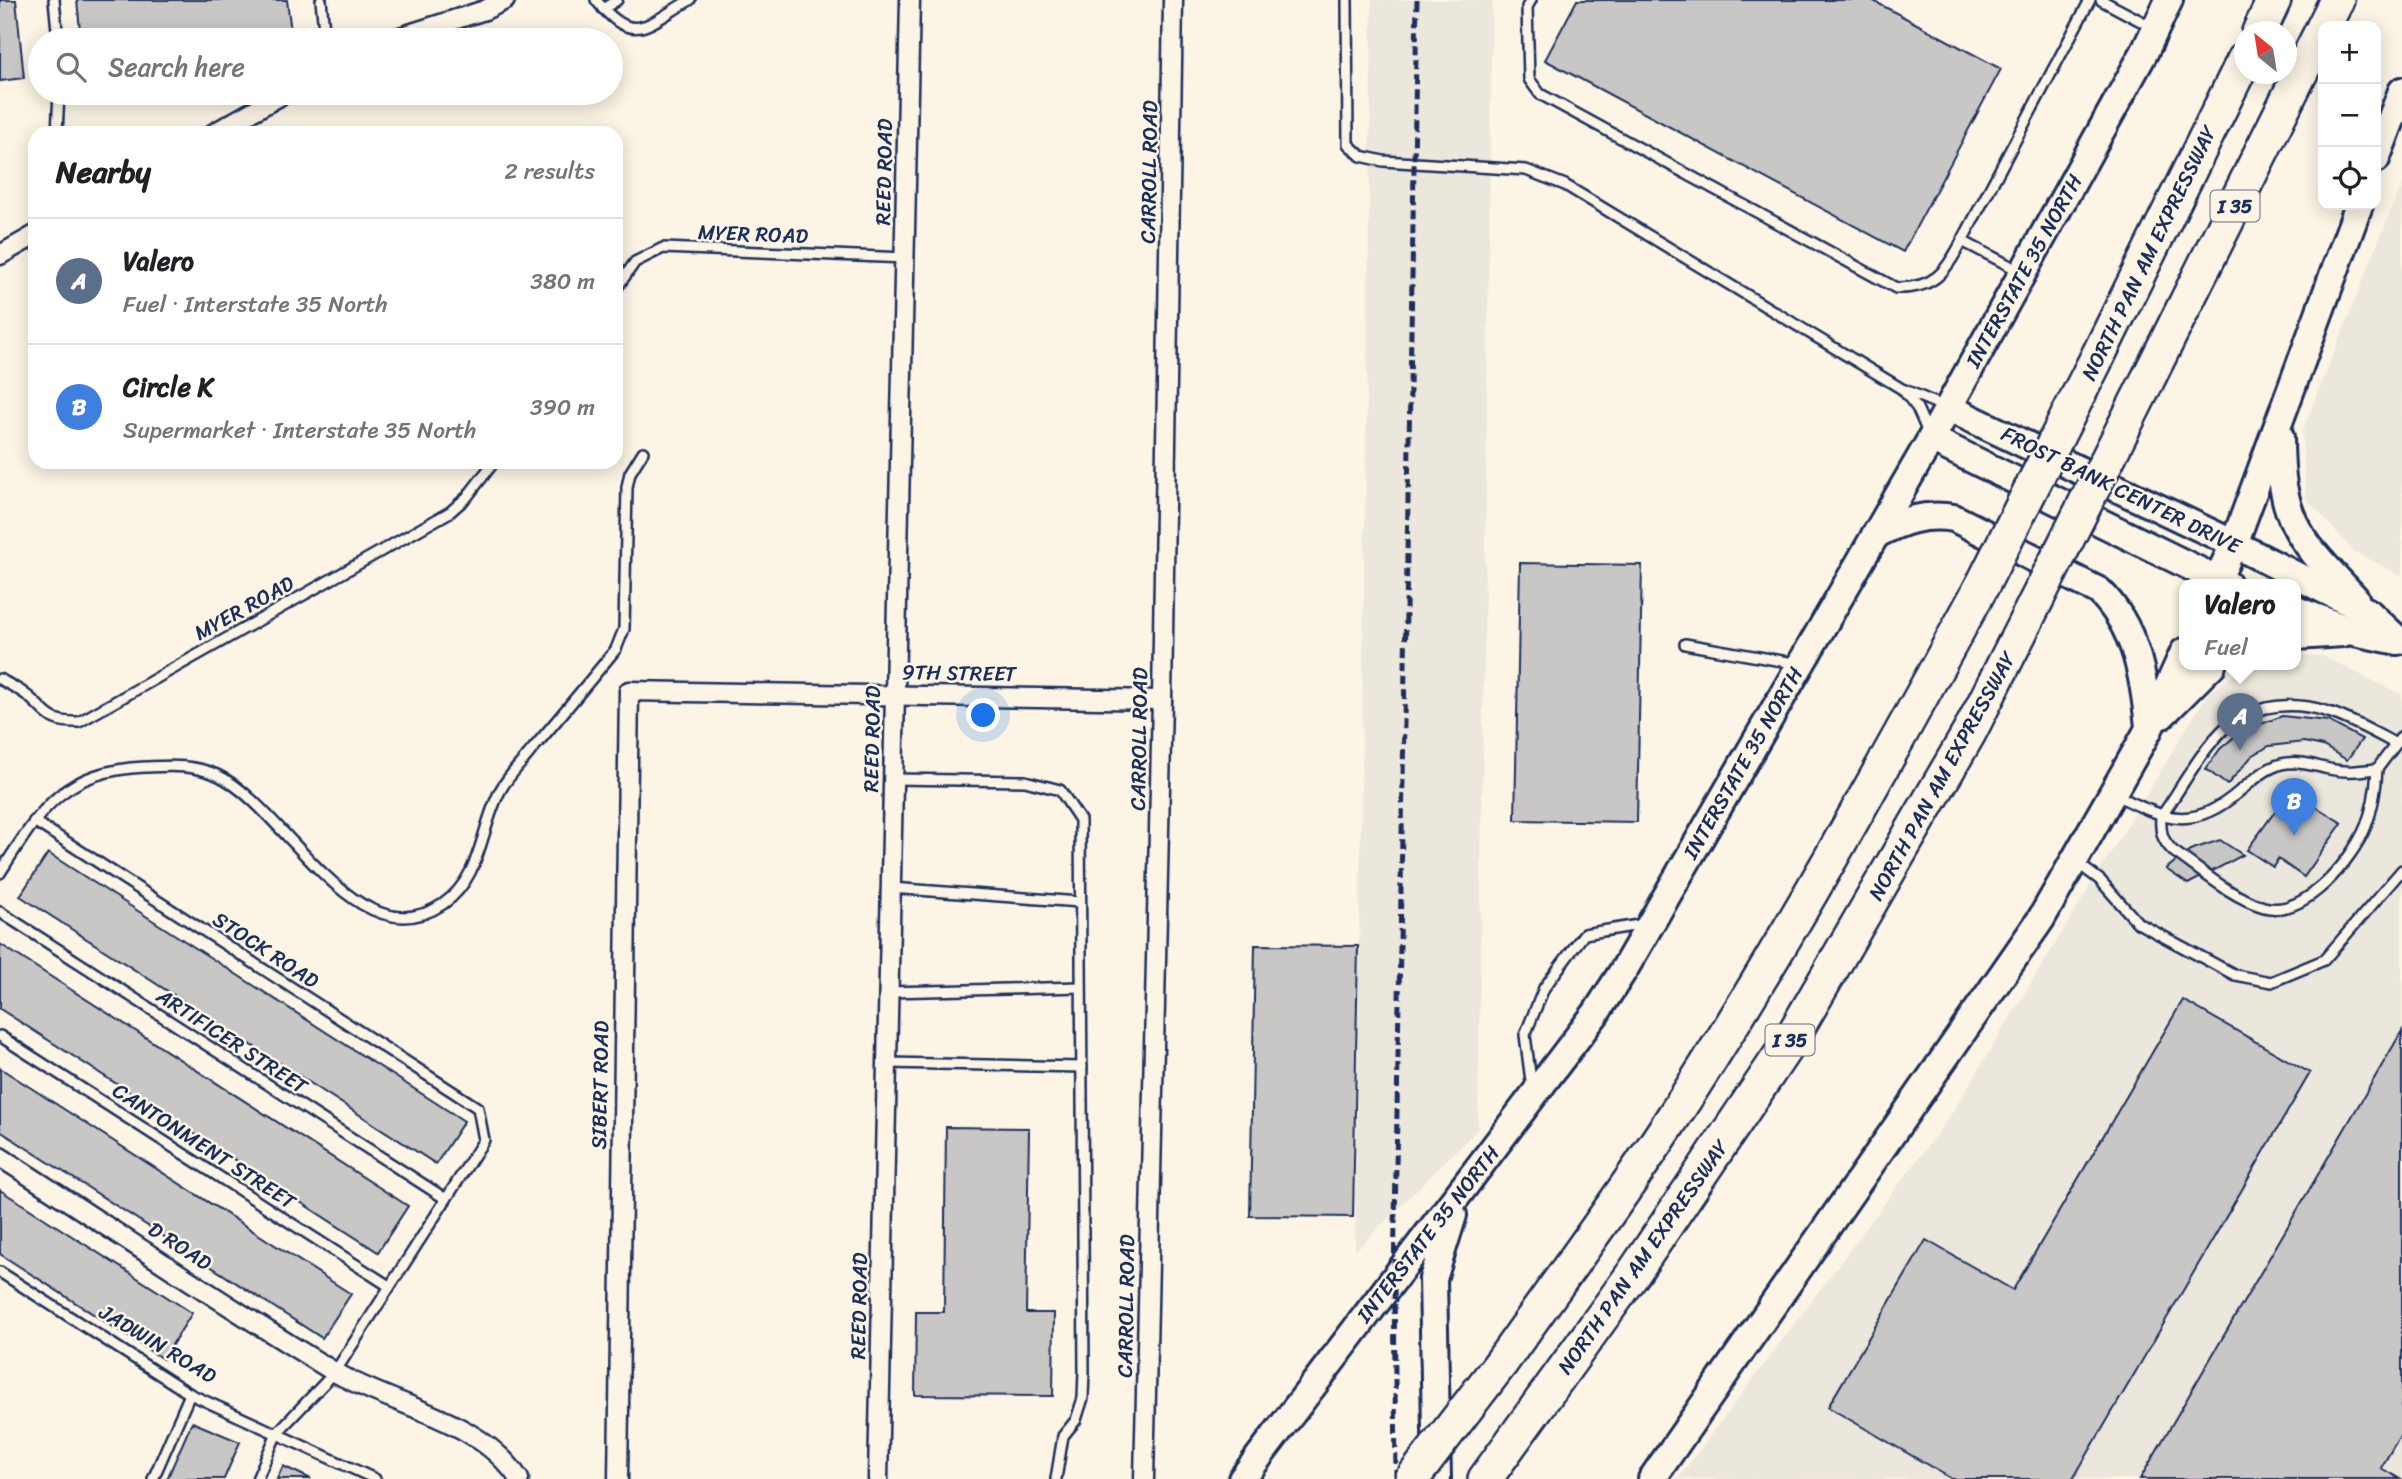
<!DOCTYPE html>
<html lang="en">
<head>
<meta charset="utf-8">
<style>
  body { margin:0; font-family:Sriracha,sans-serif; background:#f6f6f6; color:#202124 }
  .controls { position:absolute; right:21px; top:21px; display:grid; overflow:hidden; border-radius:14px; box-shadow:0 4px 18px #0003 }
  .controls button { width:63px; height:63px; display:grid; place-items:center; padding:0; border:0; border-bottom:2px solid #e0e0e0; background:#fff; color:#202124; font:35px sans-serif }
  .compass { position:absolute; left:2234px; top:21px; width:63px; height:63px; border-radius:50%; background:#fff; box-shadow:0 4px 18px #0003; rotate:330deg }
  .you { position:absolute; left:984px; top:716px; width:24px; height:24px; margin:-18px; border:5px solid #fff; border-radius:50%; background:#1a73e8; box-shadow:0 0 0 10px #1a73e833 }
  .badge { display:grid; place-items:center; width:46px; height:46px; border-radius:50%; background:#1a73e8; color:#fff; font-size:23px; font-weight:700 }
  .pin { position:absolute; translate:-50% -58px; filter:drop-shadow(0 2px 4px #0008) }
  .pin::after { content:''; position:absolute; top:37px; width:24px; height:21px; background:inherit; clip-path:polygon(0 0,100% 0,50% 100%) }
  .popup { position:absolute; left:2179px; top:579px; width:122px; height:91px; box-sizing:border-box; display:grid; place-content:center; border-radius:14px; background:#fff; filter:drop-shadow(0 2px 5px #0005); font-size:23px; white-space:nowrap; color:#757577 }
  .popup b { font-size:26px; color:#202124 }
  .popup::after { content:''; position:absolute; left:50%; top:100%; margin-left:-14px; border:14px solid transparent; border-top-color:#fff }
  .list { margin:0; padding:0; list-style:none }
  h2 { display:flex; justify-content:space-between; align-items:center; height:91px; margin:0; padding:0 28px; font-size:30px }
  h2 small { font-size:23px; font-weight:400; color:#757577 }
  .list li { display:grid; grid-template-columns:46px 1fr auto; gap:21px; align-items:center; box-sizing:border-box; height:126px; padding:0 28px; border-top:2px solid #e0e0e0 }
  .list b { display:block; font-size:26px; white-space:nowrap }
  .list p { margin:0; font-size:23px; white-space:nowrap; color:#757577 }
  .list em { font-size:23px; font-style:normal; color:#757577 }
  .icon { flex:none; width:38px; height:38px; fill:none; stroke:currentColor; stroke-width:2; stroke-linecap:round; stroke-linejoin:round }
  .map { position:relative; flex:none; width:2402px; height:1479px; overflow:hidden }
  .search { position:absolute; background:#fff; box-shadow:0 4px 18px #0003; left:28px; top:28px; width:595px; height:77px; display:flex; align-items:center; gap:18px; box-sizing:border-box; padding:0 24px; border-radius:38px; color:#757577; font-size:26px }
  .panel { position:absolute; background:#fff; box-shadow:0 4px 18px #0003; left:28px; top:126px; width:595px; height:343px; border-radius:21px }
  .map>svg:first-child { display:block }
  .built { fill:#ece7dc }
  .building { fill:#c8c7c6; stroke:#1b2f5e; stroke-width:2 }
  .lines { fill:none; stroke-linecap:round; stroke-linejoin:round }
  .lane-casing { stroke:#1b2f5e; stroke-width:14 }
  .street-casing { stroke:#1b2f5e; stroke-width:23 }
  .secondary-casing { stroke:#1b2f5e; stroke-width:32 }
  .highway-casing { stroke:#1b2f5e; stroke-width:38 }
  .lane { stroke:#fcf5e5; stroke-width:9 }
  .street { stroke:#fcf5e5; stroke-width:18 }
  .secondary { stroke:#fcf5e5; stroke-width:26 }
  .highway { stroke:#fcf5e5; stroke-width:33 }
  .rail { stroke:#1b2f5e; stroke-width:5; stroke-dasharray:10 5; stroke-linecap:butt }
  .highway-bridge-casing { stroke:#1b2f5e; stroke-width:38; stroke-linecap:butt }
  .highway-bridge { stroke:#fcf5e5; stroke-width:33 }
  .labels { text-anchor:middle; stroke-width:5; stroke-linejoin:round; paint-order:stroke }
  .shield { fill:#fcf5e5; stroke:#5e6a86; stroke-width:2 }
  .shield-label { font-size:19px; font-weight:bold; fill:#1b2f5e }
  .street-label { font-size:21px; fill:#1b2f5e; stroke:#fcf5e5 }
</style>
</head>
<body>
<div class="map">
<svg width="2402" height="1479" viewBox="0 0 2402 1479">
  <rect width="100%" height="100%" fill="#fcf5e5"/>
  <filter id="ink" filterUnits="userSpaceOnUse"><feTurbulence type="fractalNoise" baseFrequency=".0143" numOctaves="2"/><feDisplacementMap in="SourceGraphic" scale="14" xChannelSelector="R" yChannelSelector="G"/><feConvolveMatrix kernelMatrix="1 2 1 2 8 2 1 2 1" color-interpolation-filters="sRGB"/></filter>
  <g filter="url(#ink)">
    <g class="built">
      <path d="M1372,0H1492L1478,1129L1355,1251Z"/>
      <path d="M2402,183V576L2353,551L2306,498L2302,432Z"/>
      <path d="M2296,654L2323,656L2402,695V1479H1678L1950,1116L2209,692L2248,665H2296Z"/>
    </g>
    <g class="building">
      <path d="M0,0H16L24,78L0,81Z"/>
      <path d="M77,0H287L292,40H81Z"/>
      <path d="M1577,0H1872L2001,69L1903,252L1545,60Z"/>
      <path d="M1520,563L1642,565L1637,822L1515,820Z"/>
      <path d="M2282,716L2328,721L2362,739L2347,760L2323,746L2304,742L2269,746L2252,756L2227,785L2206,769L2220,749L2240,732Z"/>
      <path d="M2305,800L2342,823L2304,877L2278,859L2273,867L2247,850L2279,806Z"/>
      <path d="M2220,840L2243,855L2188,884L2166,869L2190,850Z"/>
      <path d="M48,853L464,1121L436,1164L20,896Z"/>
      <path d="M0,944L408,1206L378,1252L0,1009Z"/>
      <path d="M1255,945L1358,946L1353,1217L1250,1216Z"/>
      <path d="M2183,1000L2310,1073L2073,1479H1952L1828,1407L1926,1240L2013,1290Z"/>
      <path d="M2402,1031V1432L2381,1468L2400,1479H2140Z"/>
      <path d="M0,1068L351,1294L322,1338L0,1131Z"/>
      <path d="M946,1127L1029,1128L1026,1313H1054L1053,1396L915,1395L916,1312H944Z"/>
      <path d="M0,1190L192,1313L163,1359L0,1254Z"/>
      <path d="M192,1422L240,1442L224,1479H167Z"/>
      <path d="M283,1466L311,1479H277Z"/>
    </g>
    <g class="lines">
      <defs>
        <g id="lane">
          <path d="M54,0L58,40"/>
          <path d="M321,0L325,40"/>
          <path d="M596,0C634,47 646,25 690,0"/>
          <path d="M1347,0L1348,144L1361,156L1383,161L1526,170L1565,185L1902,389L1945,407"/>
          <path d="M1531,0L1527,7L1529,79L1540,94L1896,288C1934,289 1946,272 1962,241"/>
          <path d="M2101,0L2154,28"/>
          <path d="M603,9L617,0"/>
          <path d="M57,133L59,93"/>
          <path d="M2020,271L1962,241L2090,0"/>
          <path d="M616,289L635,262L663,248L906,258"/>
          <path d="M1903,390L1917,408L1929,435"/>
          <path d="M1685,644L1799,664"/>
          <path d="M0,679C8,684 17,688 25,694C48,711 45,723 79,722L450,512L467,497L494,462"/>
          <path d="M2377,769C2376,788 2373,808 2366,826C2352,860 2305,918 2264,907C2232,898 2201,870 2173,851C2162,840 2160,832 2161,817C2182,787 2200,751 2227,726C2237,717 2253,712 2266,708C2315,697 2354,722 2396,744"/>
          <path d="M894,779L1025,781L1060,790L1080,820L1084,1371L1083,1398L1076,1420L1063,1436L1056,1479"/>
          <path d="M2114,794C2165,819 2192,833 2241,790C2255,779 2269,765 2287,763C2302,761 2315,766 2329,769C2346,773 2360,771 2377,769L2402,736"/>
          <path d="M34,821L478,1108L484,1140L335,1372L277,1433L257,1479"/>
          <path d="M2076,862L2100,880L2138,923L2235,975L2271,982L2324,960L2402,870"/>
          <path d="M0,873C41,809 62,771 145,767C171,766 192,764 217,775C283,804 356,963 443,904C481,878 480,831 499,793C506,778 521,764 531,751C560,717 588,683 616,649L624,629L627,487L630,473L643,452"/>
          <path d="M891,888L1080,902"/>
          <path d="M0,912L446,1199"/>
          <path d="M889,992L1081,987"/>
          <path d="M0,1036L389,1286"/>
          <path d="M887,1063L1082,1067"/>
          <path d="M1532,1089L1525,1035L1544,988L1584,934L1645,924"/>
          <path d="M0,1272L190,1394L375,1479"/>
          <path d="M153,1479L190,1394"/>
        </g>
        <g id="street">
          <path d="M390,40L485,10L505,0"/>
          <path d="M214,133L285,93"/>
          <path d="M0,255L35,235"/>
          <path d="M0,1157C111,1228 220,1303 333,1371C393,1407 478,1417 519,1479"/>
          <path d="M618,1479L629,691L1162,700"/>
          <path d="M878,1479L910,0"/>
          <path d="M1144,1479L1162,700L1173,0"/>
        </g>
        <g id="secondary">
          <path d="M2376,159L2402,91"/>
          <path d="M1949,408L2234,544L2368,612L2398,640"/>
          <path d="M2280,437C2280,523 2299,538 2355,598"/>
          <path d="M1931,439L2228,585"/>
          <path d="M1875,535C1901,521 1924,513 1954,518L2099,591C2136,627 2144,677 2149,727"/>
          <path d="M2215,585L2234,544L2359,205"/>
          <path d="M2296,610L2354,632L2398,641"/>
          <path d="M2296,636L2343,633"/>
          <path d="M2162,715L2212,665"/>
          <path d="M1242,1479L1596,1013L1625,968L1931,439L2145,51L2169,0"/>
          <path d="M1437,1479L1433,1279L1453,1215"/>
          <path d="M1652,1479L2041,919L2149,729L2184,652"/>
        </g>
        <g id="highway">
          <path d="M2324,26L2337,0"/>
          <path d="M2259,32L2274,0"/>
          <path d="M2098,356L2244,60"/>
          <path d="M2146,383L2323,28"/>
          <path d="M1501,1363C1557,1284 1615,1206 1668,1125C1783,950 1883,767 1983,584"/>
          <path d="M1485,1479L1633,1274L1788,1044L1969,733L2035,603"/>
        </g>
      </defs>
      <use href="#lane" class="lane-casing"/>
      <use href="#street" class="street-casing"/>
      <use href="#secondary" class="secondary-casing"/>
      <use href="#highway" class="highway-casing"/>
      <use href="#lane" class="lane"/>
      <use href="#street" class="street"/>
      <use href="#secondary" class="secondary"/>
      <use href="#highway" class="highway"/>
      <path class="rail" d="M1396,1479L1394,1278L1417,0"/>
      <defs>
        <g id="highway-bridge">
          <path d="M1983,584L2098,356"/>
          <path d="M2035,603L2146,383"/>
          <path d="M1412,1479L1501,1363"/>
        </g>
      </defs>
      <use href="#highway-bridge" class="highway-bridge-casing"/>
      <use href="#highway-bridge" class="highway-bridge"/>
    </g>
  </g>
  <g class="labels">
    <g class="shield">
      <rect x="2210.5" y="190.5" width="49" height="31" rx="5"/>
      <rect x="1765.5" y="1024.5" width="49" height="31" rx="5"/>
    </g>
    <g class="shield-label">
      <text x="2235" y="213">I 35</text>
      <text x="1790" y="1047">I 35</text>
    </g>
    <g class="street-label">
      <text transform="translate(884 172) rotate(-89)" y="7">REED ROAD</text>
      <text transform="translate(1149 172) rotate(-89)" y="7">CARROLL ROAD</text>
      <text transform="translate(753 234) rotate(2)" y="7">MYER ROAD</text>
      <text transform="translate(2149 253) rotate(-64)" y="7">NORTH PAN AM EXPRESSWAY</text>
      <text transform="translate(2024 271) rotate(-61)" y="7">INTERSTATE 35 NORTH</text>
      <text transform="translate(2121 490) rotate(26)" y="7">FROST BANK CENTER DRIVE</text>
      <text transform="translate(244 608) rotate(-29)" y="7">MYER ROAD</text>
      <text transform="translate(959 673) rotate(1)" y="7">9TH STREET</text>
      <text transform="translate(872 739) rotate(-89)" y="7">REED ROAD</text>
      <text transform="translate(1139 739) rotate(-89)" y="7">CARROLL ROAD</text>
      <text transform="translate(1743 763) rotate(-60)" y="7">INTERSTATE 35 NORTH</text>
      <text transform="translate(1942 776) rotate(-61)" y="7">NORTH PAN AM EXPRESSWAY</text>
      <text transform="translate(266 950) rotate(33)" y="7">STOCK ROAD</text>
      <text transform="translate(232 1041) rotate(33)" y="7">ARTIFICER STREET</text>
      <text transform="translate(600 1085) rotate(-89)" y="7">SIBERT ROAD</text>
      <text transform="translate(204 1146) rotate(33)" y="7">CANTONMENT STREET</text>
      <text transform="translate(1428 1234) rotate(-52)" y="7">INTERSTATE 35 NORTH</text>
      <text transform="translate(180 1246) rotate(33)" y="7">D ROAD</text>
      <text transform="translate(1643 1257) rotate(-55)" y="7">NORTH PAN AM EXPRESSWAY</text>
      <text transform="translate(859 1306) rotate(-89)" y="7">REED ROAD</text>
      <text transform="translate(1126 1306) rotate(-89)" y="7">CARROLL ROAD</text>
      <text transform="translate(158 1344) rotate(31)" y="7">JADWIN ROAD</text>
    </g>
  </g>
</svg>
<div class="controls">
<button>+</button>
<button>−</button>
<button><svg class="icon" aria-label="locate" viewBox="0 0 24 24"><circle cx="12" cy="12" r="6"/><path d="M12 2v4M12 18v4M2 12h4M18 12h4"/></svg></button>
</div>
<svg class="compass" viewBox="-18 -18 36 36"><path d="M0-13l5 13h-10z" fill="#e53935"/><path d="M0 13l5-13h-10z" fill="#757577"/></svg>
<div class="you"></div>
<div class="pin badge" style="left:2240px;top:751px;background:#5c6f8a">A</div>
<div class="popup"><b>Valero</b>Fuel</div>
<div class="pin badge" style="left:2294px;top:836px;background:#3f7fe0">B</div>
<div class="search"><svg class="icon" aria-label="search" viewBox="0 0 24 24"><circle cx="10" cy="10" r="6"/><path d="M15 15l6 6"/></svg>Search here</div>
<section class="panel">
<h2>Nearby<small>2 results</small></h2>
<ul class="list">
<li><span class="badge" style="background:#5c6f8a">A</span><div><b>Valero</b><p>Fuel · Interstate 35 North</p></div><em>380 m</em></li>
<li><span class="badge" style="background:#3f7fe0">B</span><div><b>Circle K</b><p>Supermarket · Interstate 35 North</p></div><em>390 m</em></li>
</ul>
</section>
</div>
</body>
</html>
